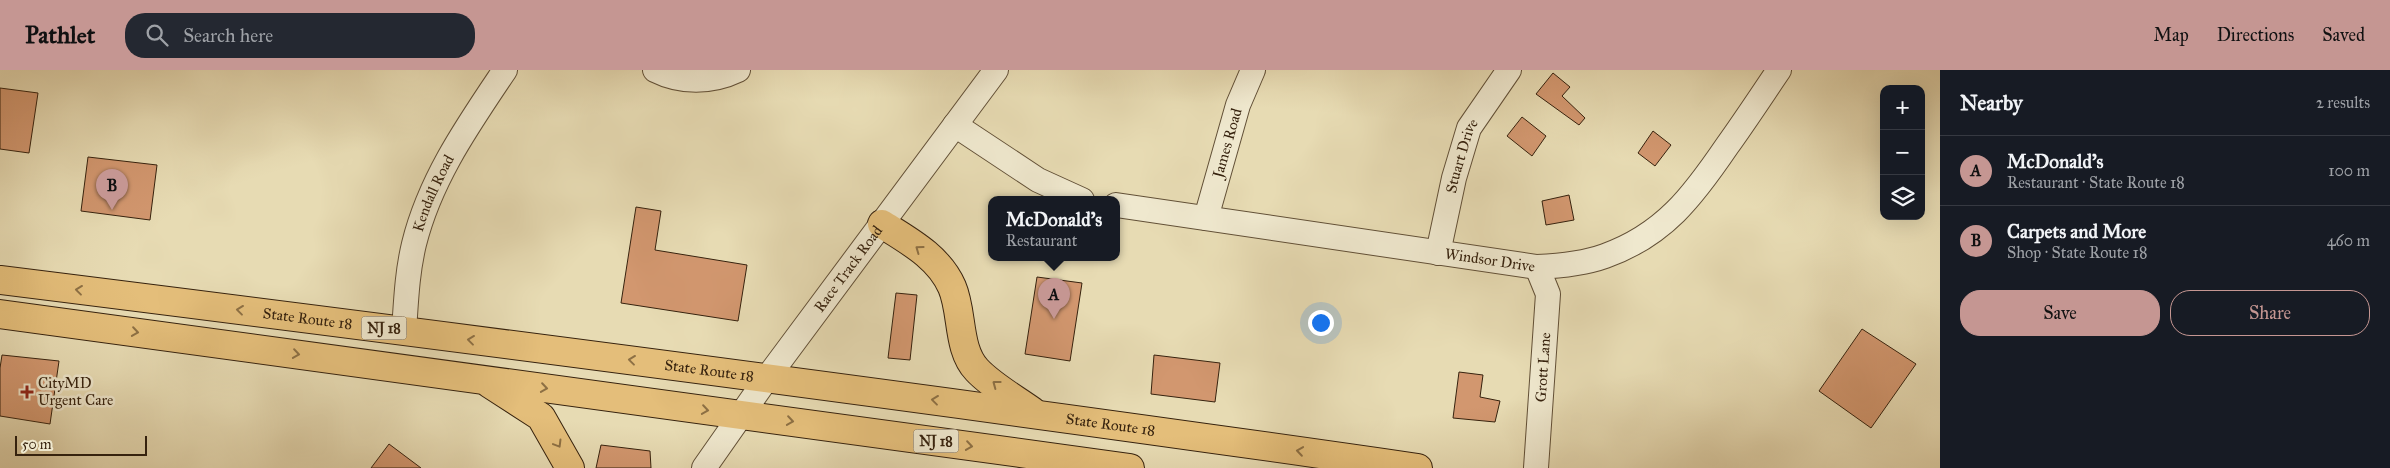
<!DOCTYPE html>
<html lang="en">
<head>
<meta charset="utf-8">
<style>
  body { margin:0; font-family:"IM FELL Great Primer",serif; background:#242831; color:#f1f3f6 }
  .controls { position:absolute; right:15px; top:15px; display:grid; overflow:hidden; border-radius:10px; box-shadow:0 5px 20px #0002 }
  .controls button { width:45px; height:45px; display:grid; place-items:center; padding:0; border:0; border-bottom:1px solid #363941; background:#171b24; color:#f1f3f6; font:25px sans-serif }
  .scale { position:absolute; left:15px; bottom:12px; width:132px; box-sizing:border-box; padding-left:5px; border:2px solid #36220e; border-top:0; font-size:14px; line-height:18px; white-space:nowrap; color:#36220e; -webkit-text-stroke:4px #efe8ce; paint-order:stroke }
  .you { position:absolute; left:1320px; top:252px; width:18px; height:18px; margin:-12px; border:4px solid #fff; border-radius:50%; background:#1a73e8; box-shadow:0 0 0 8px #1a73e833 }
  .badge { display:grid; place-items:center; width:32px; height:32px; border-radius:50%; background:#c59692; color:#111; font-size:16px; font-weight:700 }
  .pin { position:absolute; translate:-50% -41px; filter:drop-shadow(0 1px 2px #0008) }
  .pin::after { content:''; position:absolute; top:26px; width:18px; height:15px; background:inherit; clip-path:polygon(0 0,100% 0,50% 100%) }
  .popup { position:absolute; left:988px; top:126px; width:132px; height:65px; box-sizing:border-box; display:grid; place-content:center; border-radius:10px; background:#171b24; filter:drop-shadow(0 1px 4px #0005); font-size:16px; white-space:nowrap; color:#9ea1a6 }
  .popup b { font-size:19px; color:#f1f3f6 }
  .popup::after { content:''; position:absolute; left:50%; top:100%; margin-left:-10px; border:10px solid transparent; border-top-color:#171b24 }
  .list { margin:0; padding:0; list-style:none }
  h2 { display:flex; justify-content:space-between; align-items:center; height:65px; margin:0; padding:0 20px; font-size:21px }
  h2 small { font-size:16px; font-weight:400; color:#9ea1a6 }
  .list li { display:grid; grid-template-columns:32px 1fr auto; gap:15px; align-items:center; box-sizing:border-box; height:70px; padding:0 20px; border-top:1px solid #363941 }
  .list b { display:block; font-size:19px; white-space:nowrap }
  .list p { margin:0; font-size:16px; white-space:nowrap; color:#9ea1a6 }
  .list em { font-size:16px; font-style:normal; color:#9ea1a6 }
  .actions { display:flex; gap:10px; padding:15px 20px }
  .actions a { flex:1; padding:11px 0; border:1px solid #c59692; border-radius:20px; text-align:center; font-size:18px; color:#c59692 }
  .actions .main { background:#c59692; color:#111 }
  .icon { flex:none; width:28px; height:28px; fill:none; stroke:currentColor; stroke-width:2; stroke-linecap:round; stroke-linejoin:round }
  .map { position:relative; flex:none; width:1940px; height:398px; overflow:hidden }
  header { display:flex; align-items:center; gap:30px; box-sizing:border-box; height:70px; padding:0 25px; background:#c59692; color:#111 }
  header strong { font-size:24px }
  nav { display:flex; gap:28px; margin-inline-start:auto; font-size:18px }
  .search { width:350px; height:45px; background:#242831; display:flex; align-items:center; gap:12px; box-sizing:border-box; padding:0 18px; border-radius:20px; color:#9ea1a6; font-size:19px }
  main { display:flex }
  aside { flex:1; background:#171b24 }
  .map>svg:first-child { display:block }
  .building { fill:#d2976f; stroke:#36220e }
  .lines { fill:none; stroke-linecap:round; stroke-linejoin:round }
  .minor-casing { stroke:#625037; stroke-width:26 }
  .highway-casing { stroke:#36220e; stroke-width:30 }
  .minor { stroke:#efe8ce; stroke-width:24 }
  .highway { stroke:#e4be7a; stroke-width:28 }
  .oneway { stroke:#8d7044 }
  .poi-dot { fill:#8f2418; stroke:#efe8ce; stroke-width:2 }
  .labels { text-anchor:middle; stroke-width:5; stroke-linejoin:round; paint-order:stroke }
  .shield { fill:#efe8ce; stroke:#6e5d48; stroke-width:1 }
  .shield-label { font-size:14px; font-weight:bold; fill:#36220e }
  .street-label { font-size:15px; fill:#36220e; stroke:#efe8ce }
  .poi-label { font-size:15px; fill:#36220e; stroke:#efe8ce; text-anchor:start }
</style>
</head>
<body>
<header>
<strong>Pathlet</strong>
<div class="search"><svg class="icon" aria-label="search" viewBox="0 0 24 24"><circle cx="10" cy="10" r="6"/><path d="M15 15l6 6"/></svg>Search here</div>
<nav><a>Map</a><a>Directions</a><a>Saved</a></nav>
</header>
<main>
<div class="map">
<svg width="1940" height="398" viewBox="0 0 1940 398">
  <rect width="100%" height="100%" fill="#e7dbb3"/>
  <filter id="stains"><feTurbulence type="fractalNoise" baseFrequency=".004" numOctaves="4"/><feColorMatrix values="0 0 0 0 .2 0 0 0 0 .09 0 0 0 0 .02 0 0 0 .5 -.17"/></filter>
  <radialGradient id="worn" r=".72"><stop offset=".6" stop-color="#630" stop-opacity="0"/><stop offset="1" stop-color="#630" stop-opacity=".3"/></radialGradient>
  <g class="building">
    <path d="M1553,3L1570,17L1562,26L1585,48L1579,55L1536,24Z"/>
    <path d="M0,18L38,23L29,83L0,79Z"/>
    <path d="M1522,47L1546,66L1532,86L1507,66Z"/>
    <path d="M1653,61L1671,75L1655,96L1638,83Z"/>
    <path d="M88,87L157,95L150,150L81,141Z"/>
    <path d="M1569,125L1574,150L1546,155L1542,131Z"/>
    <path d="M636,137L661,141L655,180L747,195L738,251L621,233Z"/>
    <path d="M1037,207L1082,213L1070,291L1025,284Z"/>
    <path d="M896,223L917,225L910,290L888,288Z"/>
    <path d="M1862,259L1916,294L1871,358L1819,321Z"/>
    <path d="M2,285L59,291L50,354L0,346V298Z"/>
    <path d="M1154,285L1220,293L1215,332L1151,324Z"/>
    <path d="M1459,302L1483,305L1480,327L1500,331L1495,352L1453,348Z"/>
    <path d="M389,374L421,398H371Z"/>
    <path d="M601,375L650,381L651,398H596Z"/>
  </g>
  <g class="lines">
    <defs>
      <g id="minor">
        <path d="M655,0C681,13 711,13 738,0"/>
        <path d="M955,55L1038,110L1082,130"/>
        <path id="s1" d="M1116,135L1537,197C1560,196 1583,194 1605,186C1664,165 1693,126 1727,76C1745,51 1762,25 1779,0"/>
        <path id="s2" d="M1206,148L1238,35L1253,0"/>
        <path id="s3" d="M1438,183L1454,108L1469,58L1509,0"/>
        <path id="s4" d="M404,261C406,232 407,203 414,174C430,109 468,55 505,0"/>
        <path id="s5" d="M704,398L767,308L996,0"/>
        <path id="s6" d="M1536,398L1548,224L1537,197"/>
      </g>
      <g id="highway">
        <path d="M882,154C909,171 939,187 952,217C963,242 957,279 977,300C992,316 1014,328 1032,341"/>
        <path id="s7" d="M0,210C473,269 946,330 1418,398"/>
        <path d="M0,244L1130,398"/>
        <path d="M490,314L541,347L570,398"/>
      </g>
    </defs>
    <use href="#minor" class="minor-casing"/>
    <use href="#highway" class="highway-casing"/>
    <use href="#minor" class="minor"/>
    <use href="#highway" class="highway"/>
  </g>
  <defs><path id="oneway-chevron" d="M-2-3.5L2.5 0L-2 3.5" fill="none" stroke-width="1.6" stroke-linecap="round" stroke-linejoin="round" transform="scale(1.25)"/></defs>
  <g class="oneway">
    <use href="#oneway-chevron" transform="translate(919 179) rotate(-144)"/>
    <use href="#oneway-chevron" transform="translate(79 220) rotate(-173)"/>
    <use href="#oneway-chevron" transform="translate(240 240) rotate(-173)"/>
    <use href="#oneway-chevron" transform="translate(135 262) rotate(8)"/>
    <use href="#oneway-chevron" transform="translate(471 270) rotate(-173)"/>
    <use href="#oneway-chevron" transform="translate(296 284) rotate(8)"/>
    <use href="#oneway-chevron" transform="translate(632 290) rotate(-173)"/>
    <use href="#oneway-chevron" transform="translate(996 314) rotate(-143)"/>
    <use href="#oneway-chevron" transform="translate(544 318) rotate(8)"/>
    <use href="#oneway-chevron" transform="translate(935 330) rotate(-173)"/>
    <use href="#oneway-chevron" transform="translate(705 340) rotate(8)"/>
    <use href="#oneway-chevron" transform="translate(790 351) rotate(8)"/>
    <use href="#oneway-chevron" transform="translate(558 374) rotate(59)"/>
    <use href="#oneway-chevron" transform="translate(969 376) rotate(8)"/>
    <use href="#oneway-chevron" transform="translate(1300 381) rotate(-172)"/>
  </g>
  <path class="poi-dot" d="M24.5 314.5h5v5h5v5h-5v5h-5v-5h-5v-5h5z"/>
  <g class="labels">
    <g class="shield">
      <rect x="361.5" y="246.5" width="45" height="23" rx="4"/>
      <rect x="913.5" y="359.5" width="45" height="23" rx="4"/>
    </g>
    <g class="shield-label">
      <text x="384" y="263">NJ 18</text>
      <text x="936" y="376">NJ 18</text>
    </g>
    <g class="street-label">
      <text dy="5" stroke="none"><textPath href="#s2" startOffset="78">James Road</textPath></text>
      <text dy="5" stroke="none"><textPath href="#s3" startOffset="100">Stuart Drive</textPath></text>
      <text dy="5" stroke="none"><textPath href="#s4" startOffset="142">Kendall Road</textPath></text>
      <text dy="5" stroke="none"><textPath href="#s1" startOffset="378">Windsor Drive</textPath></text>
      <text dy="5" stroke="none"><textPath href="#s5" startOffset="246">Race Track Road</textPath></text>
      <text dy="5" stroke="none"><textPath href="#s7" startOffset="310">State Route 18</textPath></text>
      <text dy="5" stroke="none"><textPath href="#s6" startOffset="101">Grott Lane</textPath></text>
      <text dy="5" stroke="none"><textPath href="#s7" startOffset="715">State Route 18</textPath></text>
      <text dy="5" stroke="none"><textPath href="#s7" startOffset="1120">State Route 18</textPath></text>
    </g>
    <g class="poi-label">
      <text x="38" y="318">CityMD<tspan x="38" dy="17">Urgent Care</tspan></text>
    </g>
  </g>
  <rect width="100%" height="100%" filter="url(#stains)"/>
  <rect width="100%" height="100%" fill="url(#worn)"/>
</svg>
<div class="controls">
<button>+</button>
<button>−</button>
<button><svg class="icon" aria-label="layers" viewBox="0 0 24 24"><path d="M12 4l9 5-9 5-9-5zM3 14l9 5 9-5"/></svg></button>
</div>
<div class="scale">50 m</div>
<div class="you"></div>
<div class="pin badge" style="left:1054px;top:249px">A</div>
<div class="popup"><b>McDonald's</b>Restaurant</div>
<div class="pin badge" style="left:112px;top:140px">B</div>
</div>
<aside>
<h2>Nearby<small>2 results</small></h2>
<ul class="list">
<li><span class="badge">A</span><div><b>McDonald's</b><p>Restaurant · State Route 18</p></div><em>100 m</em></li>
<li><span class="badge">B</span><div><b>Carpets and More</b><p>Shop · State Route 18</p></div><em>460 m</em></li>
</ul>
<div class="actions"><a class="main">Save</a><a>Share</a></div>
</aside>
</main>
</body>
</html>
